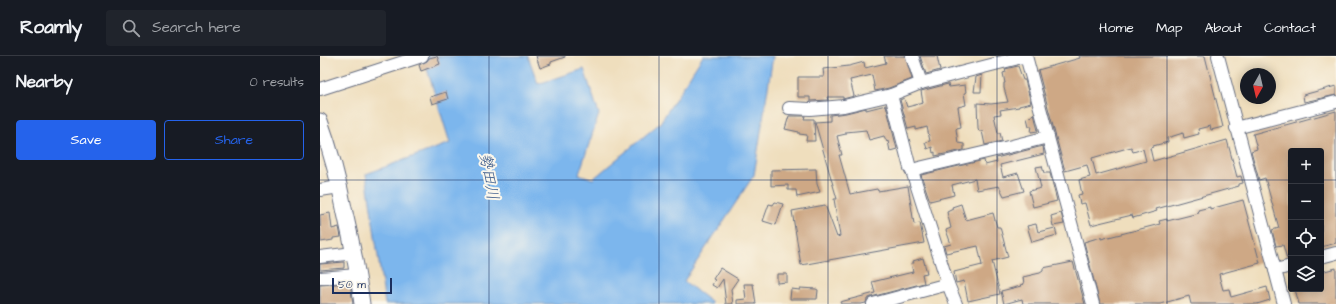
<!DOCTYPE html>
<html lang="en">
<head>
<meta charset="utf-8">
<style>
  body { margin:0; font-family:"Architects Daughter","Klee One",sans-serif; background:#20242c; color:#f1f3f6 }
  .controls { position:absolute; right:12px; bottom:12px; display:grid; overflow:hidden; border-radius:4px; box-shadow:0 2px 10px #0003 }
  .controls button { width:36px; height:36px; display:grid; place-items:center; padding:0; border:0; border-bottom:1px solid #363941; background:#171b24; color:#f1f3f6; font:20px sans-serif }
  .compass { position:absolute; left:920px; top:12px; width:36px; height:36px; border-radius:50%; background:#171b24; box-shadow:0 2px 10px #0003; rotate:188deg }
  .scale { position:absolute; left:12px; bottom:10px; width:60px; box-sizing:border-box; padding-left:4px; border:2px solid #1b2f5e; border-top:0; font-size:11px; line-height:14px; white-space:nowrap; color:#1b2f5e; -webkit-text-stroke:3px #fbf7ec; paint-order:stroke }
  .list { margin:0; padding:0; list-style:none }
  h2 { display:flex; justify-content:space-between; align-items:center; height:52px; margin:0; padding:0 16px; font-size:17px }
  h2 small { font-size:13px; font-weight:400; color:#9ea1a6 }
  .actions { display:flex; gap:8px; padding:12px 16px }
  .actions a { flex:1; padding:9px 0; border:1px solid #2563eb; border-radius:4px; text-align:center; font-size:14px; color:#2563eb }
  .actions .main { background:#2563eb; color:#fff }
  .icon { flex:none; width:22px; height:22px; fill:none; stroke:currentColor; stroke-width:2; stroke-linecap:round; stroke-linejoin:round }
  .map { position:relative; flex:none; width:1016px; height:248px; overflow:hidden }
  header { display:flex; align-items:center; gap:24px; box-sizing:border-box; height:56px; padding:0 20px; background:#171b24; border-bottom:1px solid #363941 }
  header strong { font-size:19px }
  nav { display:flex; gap:22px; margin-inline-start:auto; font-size:14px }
  .search { width:280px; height:36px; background:#20242c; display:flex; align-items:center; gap:10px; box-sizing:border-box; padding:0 14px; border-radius:4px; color:#9ea1a6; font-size:15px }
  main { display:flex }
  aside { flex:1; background:#171b24 }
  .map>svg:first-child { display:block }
  .water { fill:#7bb6ed; stroke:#4b72a6 }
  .building { fill:#cea885; fill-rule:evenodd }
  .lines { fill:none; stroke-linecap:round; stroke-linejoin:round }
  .minor-casing { stroke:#656c7f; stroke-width:14 }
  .major-casing { stroke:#656c7f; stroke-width:17 }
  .minor { stroke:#fff; stroke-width:12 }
  .major { stroke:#fff; stroke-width:15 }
  .grid { fill:none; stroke:#1b2f5e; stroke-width:1; stroke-opacity:0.55 }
  .labels { text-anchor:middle; stroke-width:4; stroke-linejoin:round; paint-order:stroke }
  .water-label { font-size:16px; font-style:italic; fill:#385889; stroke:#fbf7ec }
</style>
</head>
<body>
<header>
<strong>Roamly</strong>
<div class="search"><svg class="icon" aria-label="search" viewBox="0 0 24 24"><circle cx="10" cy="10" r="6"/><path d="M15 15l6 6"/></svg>Search here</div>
<nav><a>Home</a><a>Map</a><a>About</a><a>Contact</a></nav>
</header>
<main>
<aside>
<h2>Nearby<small>0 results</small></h2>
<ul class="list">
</ul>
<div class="actions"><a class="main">Save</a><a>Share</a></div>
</aside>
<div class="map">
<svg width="1016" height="248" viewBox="0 0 1016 248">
  <rect width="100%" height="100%" fill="#fbf7ec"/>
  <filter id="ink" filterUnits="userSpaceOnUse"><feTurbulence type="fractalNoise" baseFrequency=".025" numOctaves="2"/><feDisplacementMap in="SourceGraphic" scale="8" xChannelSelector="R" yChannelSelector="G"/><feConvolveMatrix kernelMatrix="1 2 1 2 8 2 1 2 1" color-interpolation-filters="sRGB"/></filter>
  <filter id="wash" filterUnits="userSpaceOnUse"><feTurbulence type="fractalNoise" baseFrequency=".012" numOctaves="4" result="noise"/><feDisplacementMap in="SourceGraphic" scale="16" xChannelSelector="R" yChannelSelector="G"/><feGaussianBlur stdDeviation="0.9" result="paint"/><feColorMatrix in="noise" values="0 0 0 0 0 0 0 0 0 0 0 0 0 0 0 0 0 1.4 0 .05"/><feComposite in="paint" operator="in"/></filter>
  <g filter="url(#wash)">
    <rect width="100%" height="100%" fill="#efdebd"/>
    <path class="water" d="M103,0H208L218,28L264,13L279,58L259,118L273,123L340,67L383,0H453L434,119L364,225L391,246L392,248H65L46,118L130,87Z"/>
    <g id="blocks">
      <g class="building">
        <path d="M117,0L120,8L101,15L99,9L107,5L109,2Z"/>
        <path d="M216,0H245V1L231,6V8L220,12Z"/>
        <path d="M564,0H585L592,23L569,32L555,35L552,19L530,24L534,40L523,43V41H507L508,44L490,45V41H478V21H504L503,13L529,10L544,6L545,12L566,7Z"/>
        <path d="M600,0H617L620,14L606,18Z"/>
        <path d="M759,0H885L903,71L891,74L890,70L878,73L879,78L864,82L863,77L847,82L848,86L833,90V91L830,92L833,105L907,84L917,121L921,120L923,127L919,128V130L836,153L837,155L813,162L812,159L771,169L765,147L760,148L758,139L762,138L759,124L770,121L767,109L745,115L718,14L760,2ZM811,91L813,96L823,93L826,105L776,119L772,102Z"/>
        <path d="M698,10L703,24H705L711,47L699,50V51L680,54L681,58L674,59L678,77H680L682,85L665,89L662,75H659L658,72L657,47L671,48L688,46L684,32V27H685L683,17L686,16L685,13Z"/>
        <path d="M662,19L661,36H654L656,21Z"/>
        <path d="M628,28L629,31L645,29L646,37H644L646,49L638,51L641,71L637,72L636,73L638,87L644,88V94L615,100V96L613,97L612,91L607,93L605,86L610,85L607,71L596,74V71L588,73L580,44L584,42L587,51L603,47L601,35Z"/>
        <path d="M1016,30V39L984,46L983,39Z"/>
        <path d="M126,36L128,43L112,48L110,41Z"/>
        <path d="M566,49L577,93L570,95L568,85L567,86L564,80L549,84L546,74L526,76V78L517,80L522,99H519L530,138L557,133L558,135L588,130L594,168L600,167L604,187L481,209L472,155L505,149L517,181L520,180L514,143H517L495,66L510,65V59L526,57L546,52V54Z"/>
        <path d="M1016,55V187L1001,191V95H971V203H967L963,189L956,190L952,174L959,172L945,122L939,124L931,95L937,93L933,78Z"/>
        <path d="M714,57L718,75L711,76L712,70H709L707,62L713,60Z"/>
        <path d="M469,60H485L484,63H494L495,85H486L487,79L479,78V76L465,73Z"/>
        <path d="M723,90L724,98L680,109L683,121L698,117L704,135L684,140L679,130L657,134L655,123L632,129L634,139L610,145L601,119L664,104L665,109L677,106L676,102Z"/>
        <path d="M722,110L724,117H730L737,145L713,151L709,135L721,132L716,111Z"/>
        <path d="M496,113L497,128L500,136L477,141L476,134H468V129L451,130V114Z"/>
        <path d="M923,144L940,207L899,218L900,223L903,234L909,233L911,241L947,231L950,244L937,248H871L869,240L840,248H780L764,186L781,181V183L840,168L839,165L847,163V165L879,157L878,154L890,151V153Z"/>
        <path d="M455,146L463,148L456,169L443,165L449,148L453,149Z"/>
        <path d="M641,148L646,164L673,157L677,171H680L688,201L672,205L680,238L648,245L644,225L636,227L634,216L662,209L658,190L626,197L624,190L631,188L626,174L631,172L627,156L633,153L632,151Z"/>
        <path d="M10,157L12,173L19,171L21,181L13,182V184L1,186L0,159Z"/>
        <path d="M741,157L744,168L733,170L731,160Z"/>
        <path d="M716,168L718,176L735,172L737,179L712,186L707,170Z"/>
        <path d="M603,202L607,217L602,218L604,227L551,241L547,243L546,247L541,248H521L520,246L555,237L552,226L593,216L591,207H594L593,205Z"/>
        <path d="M24,206V212L0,214V208Z"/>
        <path d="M753,206L765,248H703L702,243L684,248L681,235L701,230L700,229L704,228L703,221L720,217L723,215V212Z"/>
        <path d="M400,212L418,223L411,233L413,248H406L403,223L397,232L392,229L395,224L393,223Z"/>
        <path d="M1016,212V248H979L975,233H1001V216Z"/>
        <path d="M457,218H467V226L457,227Z"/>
        <path d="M30,227L33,248H0V229Z"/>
        <path d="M424,228H433L436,248H417V244L426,243Z"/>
        <path d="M480,232L496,233L498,234L497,243H470L471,233L480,234Z"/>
      </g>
    </g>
  </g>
  <g filter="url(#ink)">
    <use href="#blocks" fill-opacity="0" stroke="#656c7f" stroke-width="1"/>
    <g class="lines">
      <defs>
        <g id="minor">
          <path d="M592,0L601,27"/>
          <path d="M706,0L773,248"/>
          <path d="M898,0L964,248"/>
          <path d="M0,33L102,0"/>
          <path d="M571,39L590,112L592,115L628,228L636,248"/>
          <path d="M469,52L490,53L524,50L571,39L601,27L706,0"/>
          <path d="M916,72L1016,46"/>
          <path d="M592,115L599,112L684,92L728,81"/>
          <path d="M0,134L20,131"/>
          <path d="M0,201L34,197"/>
          <path d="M1001,201L1016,197"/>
          <path d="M955,214L971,210"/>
          <path d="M0,222L37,219"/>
          <path d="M553,248L628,228"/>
        </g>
        <path id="major" d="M0,65C11,95 19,126 25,157C32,187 38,217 42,248"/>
      </defs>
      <use href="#minor" class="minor-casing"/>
      <use href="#major" class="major-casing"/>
      <use href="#minor" class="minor"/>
      <use href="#major" class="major"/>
    </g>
  </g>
  <path class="grid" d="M169,0V248M339,0V248M508,0V248M677,0V248M847,0V248M0,124H971M1001,124H1016"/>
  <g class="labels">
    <g class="water-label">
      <text transform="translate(170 120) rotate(80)" y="6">勢田川</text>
    </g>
  </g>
</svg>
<div class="controls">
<button>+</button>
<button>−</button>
<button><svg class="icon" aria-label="locate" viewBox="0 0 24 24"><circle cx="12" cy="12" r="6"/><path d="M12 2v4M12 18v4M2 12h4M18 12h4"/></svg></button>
<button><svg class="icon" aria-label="layers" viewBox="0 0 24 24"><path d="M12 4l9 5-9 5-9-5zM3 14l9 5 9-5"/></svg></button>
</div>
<svg class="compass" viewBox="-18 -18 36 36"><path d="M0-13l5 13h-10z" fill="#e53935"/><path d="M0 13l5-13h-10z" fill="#9ea1a6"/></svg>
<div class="scale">50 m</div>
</div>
</main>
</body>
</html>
